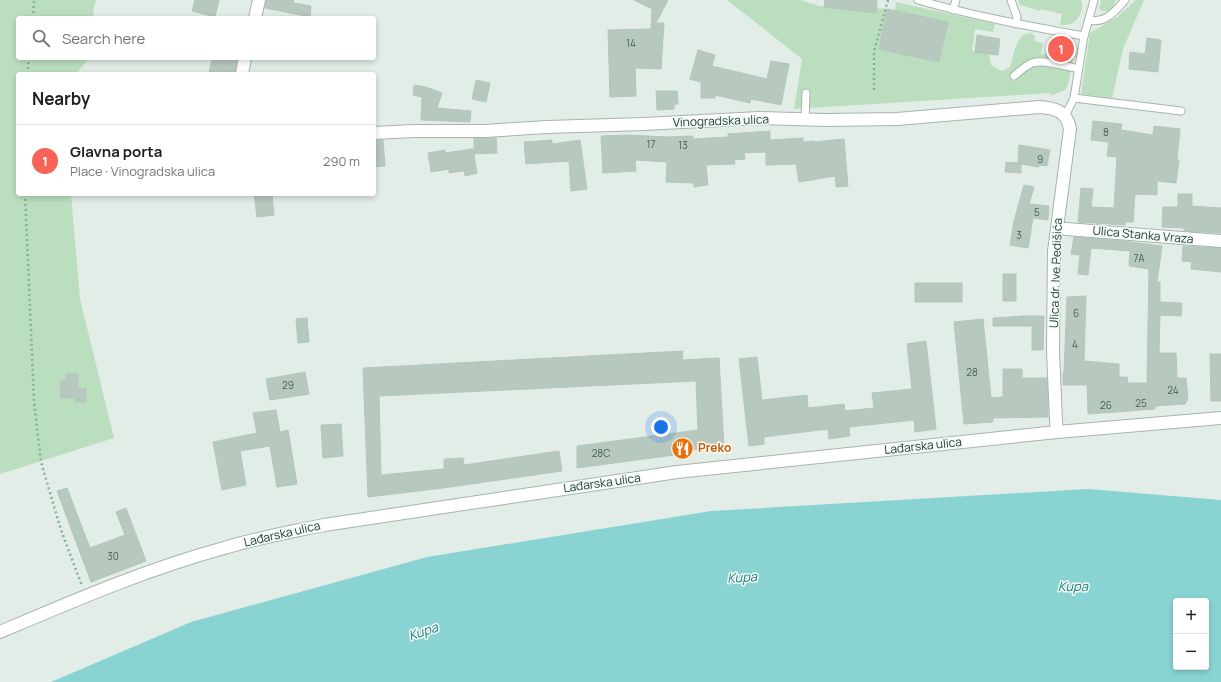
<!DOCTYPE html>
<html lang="en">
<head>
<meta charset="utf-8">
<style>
  body { margin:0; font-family:Manrope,sans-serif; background:#f6f6f6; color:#202124 }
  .controls { position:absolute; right:12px; bottom:12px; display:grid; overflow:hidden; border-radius:4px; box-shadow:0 2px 6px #0003 }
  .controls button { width:36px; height:36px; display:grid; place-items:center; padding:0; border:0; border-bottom:1px solid #e0e0e0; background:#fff; color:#202124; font:20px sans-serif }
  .you { position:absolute; left:661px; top:427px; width:14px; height:14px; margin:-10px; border:3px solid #fff; border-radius:50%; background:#1a73e8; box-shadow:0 0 0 6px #1a73e833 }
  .badge { display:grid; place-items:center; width:26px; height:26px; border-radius:50%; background:#f76457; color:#fff; font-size:13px; font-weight:700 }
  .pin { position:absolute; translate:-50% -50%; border:2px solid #fff; box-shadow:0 1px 4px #0006 }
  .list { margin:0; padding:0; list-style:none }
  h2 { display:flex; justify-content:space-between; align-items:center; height:52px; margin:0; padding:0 16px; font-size:17px }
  h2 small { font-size:13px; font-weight:400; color:#757577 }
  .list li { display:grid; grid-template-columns:26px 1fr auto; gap:12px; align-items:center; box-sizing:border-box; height:72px; padding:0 16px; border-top:1px solid #e0e0e0 }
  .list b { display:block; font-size:15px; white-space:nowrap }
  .list p { margin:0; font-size:13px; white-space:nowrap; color:#757577 }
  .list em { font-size:13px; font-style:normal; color:#757577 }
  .icon { flex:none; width:22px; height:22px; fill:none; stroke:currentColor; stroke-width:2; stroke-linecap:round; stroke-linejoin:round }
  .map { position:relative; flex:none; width:1221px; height:682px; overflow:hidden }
  .search { position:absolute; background:#fff; box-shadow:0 2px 6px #0003; left:16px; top:16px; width:360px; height:44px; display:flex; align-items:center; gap:10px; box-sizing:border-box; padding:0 14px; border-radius:4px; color:#757577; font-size:15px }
  .panel { position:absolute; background:#fff; box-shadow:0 2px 6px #0003; left:16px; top:72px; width:360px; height:124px; border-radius:4px }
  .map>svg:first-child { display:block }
  .green { fill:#bbdfbe }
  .water { fill:#89d4d3; fill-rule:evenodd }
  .building { fill:#b7c8bf; stroke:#b4c7bc }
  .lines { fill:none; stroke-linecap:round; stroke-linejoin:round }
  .service-casing { stroke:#a4b5ad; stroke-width:9 }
  .minor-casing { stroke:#a4b5ad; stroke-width:14 }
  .path { stroke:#82b29b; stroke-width:2.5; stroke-dasharray:2 3; stroke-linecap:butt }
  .service { stroke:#fff; stroke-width:7 }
  .minor { stroke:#fff; stroke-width:12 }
  .labels { text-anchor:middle; stroke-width:3; stroke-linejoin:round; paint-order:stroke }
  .number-label { font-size:10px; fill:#466155 }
  .street-label { font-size:12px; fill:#213f32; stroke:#f3f9f5 }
  .food-label { font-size:12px; font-weight:bold; fill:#c56008; stroke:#f3f9f5; text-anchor:start }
  .water-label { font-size:13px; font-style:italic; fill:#197d7d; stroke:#f3f9f5 }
</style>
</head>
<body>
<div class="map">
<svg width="1221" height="682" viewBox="0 0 1221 682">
  <rect width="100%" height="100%" fill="#e2ede7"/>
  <g class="green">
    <path d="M0,0H96L94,6L93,18H18V58H89L76,74H18V194H71L80,299L114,438L0,474Z"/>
    <path d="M727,0H800L820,6L876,13V8L887,9L895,11L896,2L995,24L993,32L975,29L972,51L989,54L991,65L1002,71L1010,67C1014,56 1015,33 1031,33L1035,36L1034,41L1043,43L1041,54L1046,55L1047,50L1048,53L1065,56L1073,60L1068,85L1065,90L1050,96L1051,93L794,109L802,59Z"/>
    <path d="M1018,0H1081C1085,8 1078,22 1070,24C1067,25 1063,25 1060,25L1062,14L1041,9L1040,11L1020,5Z"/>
    <path d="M1101,0H1116L1112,8L1108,11H1102L1099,8Z"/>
    <path d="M1136,0H1144L1123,49L1112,98L1081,94L1090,33L1117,17Z"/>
  </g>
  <path class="water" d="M1088,489L1221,500V682H51L191,622L427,557L711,511ZM1176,601H1206V667H1176Z"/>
  <g class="building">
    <path d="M195,0H219L215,17L192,11Z"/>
    <path d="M266,0H294L293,3L311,6L310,17L265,8Z"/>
    <path d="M634,0H668L656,23H664L661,69L635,68L636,96L610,97L608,30L651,29L652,9Z"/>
    <path d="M825,0H877L876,13L824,7Z"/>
    <path d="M887,9L948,22L939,62L879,49Z"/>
    <path d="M977,35L1000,39L998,55L975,52Z"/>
    <path d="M1147,38L1161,40L1158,72L1129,69L1130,52L1145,54Z"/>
    <path d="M1050,41L1074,45L1073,57L1048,53Z"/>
    <path d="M698,50L715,55L712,66L767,79L771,61L789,64L781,105L751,99L750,103L715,95V98H701V82L690,79Z"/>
    <path d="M212,58H237L235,74L224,72L223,74H209Z"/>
    <path d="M476,80L490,83L486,102L472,99Z"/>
    <path d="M414,85L426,87L442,93L437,108L471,111L470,122L421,120L422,97L413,95Z"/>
    <path d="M656,91H677L678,104H674V109L657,110Z"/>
    <path d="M1093,121L1122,124L1121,130L1153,135L1154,126L1180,129L1177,160H1179L1176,183L1157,181V195L1135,194L1133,222H1125V225L1078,222L1081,188L1093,189L1091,207L1114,208L1117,157L1107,156L1109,142L1091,140Z"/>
    <path d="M770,131V140L803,138V142L813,141V142L844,139L848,186L836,187L835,176L799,182L796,164L766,165V152L744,153L745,159L734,160L735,164L706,165L708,185L694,187V183L666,182L667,162L635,160L636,171L603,173L601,136L628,135L666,137L693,136V139L728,137V134Z"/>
    <path d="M474,138H496L497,153L474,154Z"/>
    <path d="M374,140H383L385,166L374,167Z"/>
    <path d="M552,140V144L580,140L587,189L571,191L569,161L526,164L524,142Z"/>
    <path d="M1019,145L1050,150L1047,166L1039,165V167L1021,164V173L1005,172L1006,162L1018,163Z"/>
    <path d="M473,149L477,173L465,176L464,171L449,173V169L431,172L428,153L445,150V153Z"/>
    <path d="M1024,185L1034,187L1029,204L1049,206L1048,220L1033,218L1028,248L1010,245L1014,221Z"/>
    <path d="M254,194H272L274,215L257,217Z"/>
    <path d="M1178,194H1192V206L1221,208V233L1184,231V228L1162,227L1163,207H1178Z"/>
    <path d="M1074,237L1122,241L1162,246L1157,282H1160V302L1182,303L1181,316L1160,315L1159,353H1176L1177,378H1186L1188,399L1185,404L1155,406V409L1088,414L1087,385H1063V372H1064L1067,297L1086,296L1084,361L1119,364V377H1127L1128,383H1147L1149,269L1129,266L1130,251L1091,248L1088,275L1078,274L1080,255L1071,254Z"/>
    <path d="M1183,246L1221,248V272L1191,269L1192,262L1182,261Z"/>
    <rect x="1003" y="274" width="13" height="27"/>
    <rect x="915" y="283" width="47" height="19"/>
    <path d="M1024,316H1044L1043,350H1032V326H993V318Z"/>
    <path d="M307,318L309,342L298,343L296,319Z"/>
    <path d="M983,319L991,398L1003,397V369H1022V378H1047L1048,417L993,418V422L964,424L954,322Z"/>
    <path d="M926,341L936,429L915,432L914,420L849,427L850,436L829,439L828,429L764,437V444L749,446L739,359L757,357L762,400L807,395L808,408L844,404L845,411L874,408L872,393L912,389L907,344Z"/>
    <path d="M683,351L682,360L719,358L724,448L689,450V453L577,468V446L698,430L696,381L379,396L381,475L444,469V459L463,458L464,465L559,451L562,471L443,488L368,497L363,368Z"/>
    <path d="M1210,354H1221V401H1211Z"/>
    <path d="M305,372L309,394L270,400L266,379Z"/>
    <path d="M66,374H78V388H86V402H75V398H61L60,380H66Z"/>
    <path d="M276,410L280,432L288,430L297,484L277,487L270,446L240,451L246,485L222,490L213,442L257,433L253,413Z"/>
    <path d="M341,424L343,456L323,458L321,425Z"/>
    <path d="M67,488L90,548L125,535L116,512L126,508L146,561L91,582L57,491Z"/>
  </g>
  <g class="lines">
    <defs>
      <g id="service">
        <path d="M918,0C973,16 1028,26 1084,36"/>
        <path d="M1011,0L1017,17L1016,24"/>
        <path d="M953,10L956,0"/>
        <path d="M1089,20C1106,24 1115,11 1125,0"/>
        <path d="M1014,76C1019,72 1025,66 1032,63C1043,59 1066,66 1078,69"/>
        <path d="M1074,98L1181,111"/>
        <path d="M1065,116L1074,98L1084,36L1094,0"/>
        <path d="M805,120L806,93"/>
      </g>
      <g id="minor">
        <path d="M255,18L259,0"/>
        <path d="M242,74L245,58"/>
        <path d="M374,133L414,131H485L547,127L644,124L759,118L825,120L897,119L1039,107C1055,108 1067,111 1070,129L1054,251L1053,351L1056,421L1057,432"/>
        <path d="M1066,229L1221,241"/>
        <path d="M0,632C73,601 147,569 224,548C257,538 290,532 324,525L677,472L1057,432L1221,418"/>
      </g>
    </defs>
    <use href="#service" class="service-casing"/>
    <use href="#minor" class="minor-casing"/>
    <g class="path">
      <path d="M33,18L34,0"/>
      <path d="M27,74L29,58"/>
      <path d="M874,90V51L888,0"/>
      <path d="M25,194L34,401L41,462L61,530L82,586"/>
    </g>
    <use href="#service" class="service"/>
    <use href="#minor" class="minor"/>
  </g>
  <defs>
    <symbol id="restaurant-disc" viewBox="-11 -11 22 22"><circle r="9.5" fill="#e8710a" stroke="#f3f9f5"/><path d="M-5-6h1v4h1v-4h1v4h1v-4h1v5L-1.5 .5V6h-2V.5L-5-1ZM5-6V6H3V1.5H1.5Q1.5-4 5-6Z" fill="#fff"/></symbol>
  </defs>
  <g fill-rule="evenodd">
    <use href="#restaurant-disc" x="670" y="436" width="25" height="25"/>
  </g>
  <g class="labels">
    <g class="number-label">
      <text x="631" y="47">14</text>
      <text x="1106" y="136">8</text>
      <text x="651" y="148">17</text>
      <text x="683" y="149">13</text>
      <text x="1040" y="163">9</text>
      <text x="1037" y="216">5</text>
      <text x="1019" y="239">3</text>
      <text x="1139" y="262">7A</text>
      <text x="1076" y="317">6</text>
      <text x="1075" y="348">4</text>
      <text x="972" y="376">28</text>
      <text x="288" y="389">29</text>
      <text x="1173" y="394">24</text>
      <text x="1141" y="407">25</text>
      <text x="1106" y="409">26</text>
      <text x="601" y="457">28C</text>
      <text x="113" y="560">30</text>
    </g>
    <g class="street-label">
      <text transform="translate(721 121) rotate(-2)" y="4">Vinogradska ulica</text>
      <text transform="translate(1143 235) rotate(5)" y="4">Ulica Stanka Vraza</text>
      <text transform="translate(1056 273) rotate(-88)" y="4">Ulica dr. Ive Pedišića</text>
      <text transform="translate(923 446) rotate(-6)" y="4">Lađarska ulica</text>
      <text transform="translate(602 483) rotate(-8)" y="4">Lađarska ulica</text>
      <text transform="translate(282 534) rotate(-13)" y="4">Lađarska ulica</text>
    </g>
    <g class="food-label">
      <text x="698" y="452">Preko</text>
    </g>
    <g class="water-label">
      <text transform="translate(742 577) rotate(-4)" y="5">Kupa</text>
      <text x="1073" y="591">Kupa</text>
      <text transform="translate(423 631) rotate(-19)" y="5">Kupa</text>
    </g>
  </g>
</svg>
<div class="controls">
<button>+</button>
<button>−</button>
</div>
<div class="you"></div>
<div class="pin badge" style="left:1061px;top:49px">1</div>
<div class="search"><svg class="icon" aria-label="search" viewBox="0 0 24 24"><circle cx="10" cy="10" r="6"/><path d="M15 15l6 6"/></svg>Search here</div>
<section class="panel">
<h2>Nearby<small></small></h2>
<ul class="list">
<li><span class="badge">1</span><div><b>Glavna porta</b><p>Place · Vinogradska ulica</p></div><em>290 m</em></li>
</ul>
</section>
</div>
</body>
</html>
